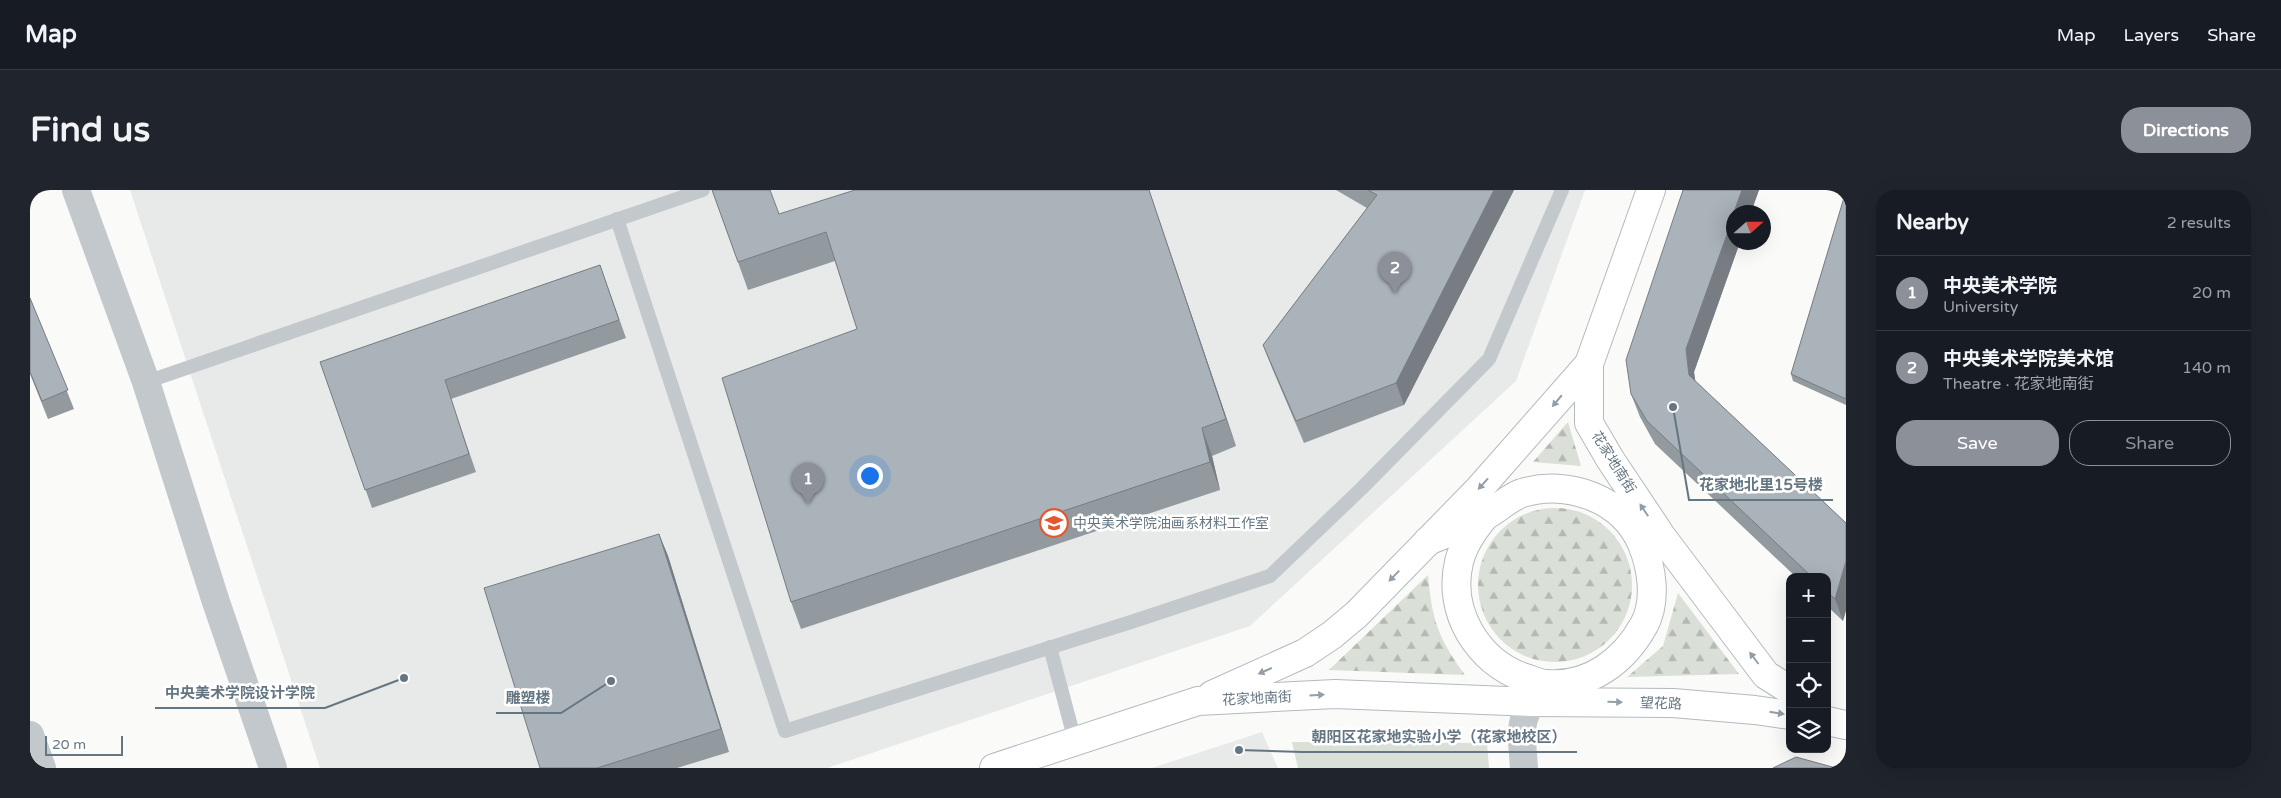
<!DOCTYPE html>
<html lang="en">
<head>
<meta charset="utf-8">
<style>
  body { margin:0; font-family:"Varela Round","Noto Sans SC",sans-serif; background:#20242c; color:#f1f3f6 }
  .controls { position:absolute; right:15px; bottom:15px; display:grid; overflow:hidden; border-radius:10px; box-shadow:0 5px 20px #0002 }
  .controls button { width:45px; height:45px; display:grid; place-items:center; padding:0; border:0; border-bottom:1px solid #363941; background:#171b24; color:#f1f3f6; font:25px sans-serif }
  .compass { position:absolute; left:1696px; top:15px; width:45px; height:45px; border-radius:50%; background:#171b24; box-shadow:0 5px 20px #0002; rotate:69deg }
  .scale { position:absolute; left:15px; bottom:12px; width:78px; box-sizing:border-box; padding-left:5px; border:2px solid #657683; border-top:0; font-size:14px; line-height:18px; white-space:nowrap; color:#657683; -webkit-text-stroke:4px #fff; paint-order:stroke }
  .you { position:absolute; left:839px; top:285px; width:18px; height:18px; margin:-12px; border:4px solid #fff; border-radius:50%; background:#1a73e8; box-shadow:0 0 0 8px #1a73e833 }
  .badge { display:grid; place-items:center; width:32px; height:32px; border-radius:50%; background:#8c9099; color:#fff; font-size:16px; font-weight:700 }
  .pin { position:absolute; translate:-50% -41px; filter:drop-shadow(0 1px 2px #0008) }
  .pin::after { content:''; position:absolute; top:26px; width:18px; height:15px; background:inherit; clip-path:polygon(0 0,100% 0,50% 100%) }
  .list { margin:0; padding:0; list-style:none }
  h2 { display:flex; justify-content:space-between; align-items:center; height:65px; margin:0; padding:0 20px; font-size:21px }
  h2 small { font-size:16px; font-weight:400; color:#9ea1a6 }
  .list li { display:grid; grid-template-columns:32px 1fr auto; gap:15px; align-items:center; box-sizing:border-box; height:75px; padding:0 20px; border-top:1px solid #363941 }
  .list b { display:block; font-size:19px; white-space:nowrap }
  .list p { margin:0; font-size:16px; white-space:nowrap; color:#9ea1a6 }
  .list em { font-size:16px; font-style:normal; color:#9ea1a6 }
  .actions { display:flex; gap:10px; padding:15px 20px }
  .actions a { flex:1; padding:11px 0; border:1px solid #8c9099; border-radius:20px; text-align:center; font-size:18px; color:#8c9099 }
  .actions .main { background:#8c9099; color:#fff }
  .icon { flex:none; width:28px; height:28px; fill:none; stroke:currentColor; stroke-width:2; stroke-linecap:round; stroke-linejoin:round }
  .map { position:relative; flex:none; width:1816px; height:578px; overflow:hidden; border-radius:20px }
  header { display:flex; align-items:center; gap:30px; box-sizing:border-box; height:70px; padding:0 25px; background:#171b24; border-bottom:1px solid #363941 }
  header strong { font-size:24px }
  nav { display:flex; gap:28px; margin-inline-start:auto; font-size:18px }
  .intro { display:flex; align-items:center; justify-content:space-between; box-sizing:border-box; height:120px; padding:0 30px }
  h1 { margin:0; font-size:35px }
  .button { padding:12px 22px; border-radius:20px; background:#8c9099; color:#fff; font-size:18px; font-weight:700 }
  main { display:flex; gap:30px; padding:0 30px }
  aside { flex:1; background:#171b24; border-radius:20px; box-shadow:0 5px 20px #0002 }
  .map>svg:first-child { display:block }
  .built { fill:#e8e9e9 }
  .forest { fill:url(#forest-firs) }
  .park { fill:#dadfd7 }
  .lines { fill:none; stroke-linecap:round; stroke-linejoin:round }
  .secondary-casing { stroke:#b3babf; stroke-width:30 }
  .lane { stroke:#c3c8cc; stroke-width:14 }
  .street { stroke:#c3c8cc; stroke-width:28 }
  .secondary { stroke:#fff; stroke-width:28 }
  .wall { fill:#929a9f }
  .shaded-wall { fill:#777d82 }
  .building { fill:#aab3b9; stroke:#777d82 }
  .oneway { fill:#939fa8 }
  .labels { text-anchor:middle; stroke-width:5; stroke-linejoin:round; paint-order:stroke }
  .street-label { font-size:14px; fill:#657683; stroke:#fff }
  .poi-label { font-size:14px; fill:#657683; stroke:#fff; text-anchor:start }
  .leader { fill:none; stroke:#657683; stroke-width:2 }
  .callout-dot { fill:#657683; stroke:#fff; stroke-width:2 }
  .callout-label { font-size:15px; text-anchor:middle; font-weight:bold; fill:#657683; stroke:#fff; stroke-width:5; stroke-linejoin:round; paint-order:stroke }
</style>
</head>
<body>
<header>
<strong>Map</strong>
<nav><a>Map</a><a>Layers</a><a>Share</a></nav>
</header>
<div class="intro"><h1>Find us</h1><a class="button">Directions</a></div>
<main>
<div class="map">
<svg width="1816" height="578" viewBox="0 0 1816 578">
  <defs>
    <pattern id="forest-firs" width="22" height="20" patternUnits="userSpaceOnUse" patternTransform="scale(1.25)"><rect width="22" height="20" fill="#dadfd7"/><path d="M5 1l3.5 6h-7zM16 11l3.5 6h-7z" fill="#b4b9b4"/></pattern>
  </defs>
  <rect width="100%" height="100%" fill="#fafaf8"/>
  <g class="built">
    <path d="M100,0H1555L1486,191L1220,436L797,578H290Z"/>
    <path d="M1232,542L1248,578H1122Z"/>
  </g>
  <g class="forest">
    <path d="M1538,232L1551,276L1503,272Z"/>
    <circle cx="1525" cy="395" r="77"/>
    <path d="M1398,385C1402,430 1408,448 1435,485L1299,480Z"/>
    <path d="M1648,403L1709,484L1597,487L1633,456Z"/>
  </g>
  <path class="park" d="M1262,552L1457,553L1459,578H1268Z"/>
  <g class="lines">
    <defs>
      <g id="secondary">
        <path d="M1621,0L1559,174V233L1580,269L1632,347L1736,485L1760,500"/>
        <path d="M1398,351C1417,343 1436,336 1453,327C1467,320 1478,308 1492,303C1538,289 1593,309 1612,354C1622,378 1627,411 1614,435C1594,471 1560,497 1517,494C1510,494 1502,490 1495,488C1448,472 1417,422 1429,372C1433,355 1444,339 1455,326"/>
        <path d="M1182,505L1275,463L1302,445L1327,424L1449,299L1559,174"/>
        <path d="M1797,531L1816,535"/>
        <path d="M964,578L1168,511L1305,504L1501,512L1643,513L1725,520L1760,525"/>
      </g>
    </defs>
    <use href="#secondary" class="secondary-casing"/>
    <g class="lane">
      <path d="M587,29L755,541L1101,432L1240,386L1332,298L1459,169L1532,0"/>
      <path d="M116,192L673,0"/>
      <path d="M1020,457L1045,551"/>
    </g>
    <g class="street">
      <path d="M46,0L116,192L186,412L243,578"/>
      <path d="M0,545L12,578"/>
      <path d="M1494,578C1491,536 1487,529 1515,495"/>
    </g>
    <use href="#secondary" class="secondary"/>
  </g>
  <g class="wall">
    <path d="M682,0L749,24L1119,0L1206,256L1182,266L1190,300L771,439L761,412L827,139L805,71L718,100Z"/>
    <path d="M1306,0H1484L1374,215L1274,253L1242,178L1233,155L1337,18Z"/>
    <path d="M1653,0H1729L1721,22L1704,52H1710L1664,182L1665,191L1816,333L1813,431L1797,416V387H1766L1625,254L1610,227L1601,204Z"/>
    <path d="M1816,1V215L1763,191L1761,184Z"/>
    <path d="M570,75L596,148L421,209L446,282L342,318L290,172Z"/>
    <path d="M0,108L44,219L18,229L0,184Z"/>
    <path d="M629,344L638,366L699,562L647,578H510Z"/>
  </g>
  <g class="shaded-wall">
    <path d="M1119,0L1206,256L1196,229Z"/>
    <path d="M1464,0H1484L1374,215L1366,193Z"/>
    <path d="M1712,0H1729L1721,22H1704Z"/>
    <path d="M1704,25V52H1710L1664,182L1668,208L1659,185L1656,159Z"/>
    <path d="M1172,238L1182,266L1190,300L1180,272Z"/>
    <path d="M629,344L638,366L699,562L691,539Z"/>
    <path d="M1816,371V421L1813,431L1805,409Z"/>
  </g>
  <g class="building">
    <path d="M682,0H740L749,24L825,0H1119L1196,229L1172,238L1180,272L761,412L692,188L827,139L796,42L708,72Z"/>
    <path d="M1338,0H1464L1366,193L1266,231L1233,155L1347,5Z"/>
    <path d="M1653,0H1712L1704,22V25L1656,159L1659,185L1816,333V371L1805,409L1797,402V387H1782L1617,231L1601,204L1596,170Z"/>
    <path d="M1816,1V209L1761,184Z"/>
    <path d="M570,75L589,130L415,190L439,264L335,300L290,172Z"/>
    <path d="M0,108L38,200L12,211L0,182Z"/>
    <path d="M629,344L691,539L567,578H510L454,398Z"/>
    <path d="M1766,567L1806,578H1743Z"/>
  </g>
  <defs><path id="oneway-solid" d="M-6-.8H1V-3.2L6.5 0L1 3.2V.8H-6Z" transform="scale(1.25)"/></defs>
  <g class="oneway">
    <use href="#oneway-solid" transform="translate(1527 211) rotate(130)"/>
    <use href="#oneway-solid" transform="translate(1453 294) rotate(132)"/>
    <use href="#oneway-solid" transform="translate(1614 320) rotate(-124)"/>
    <use href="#oneway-solid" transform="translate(1364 386) rotate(134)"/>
    <use href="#oneway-solid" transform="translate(1724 468) rotate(-127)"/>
    <use href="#oneway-solid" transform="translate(1235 481) rotate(156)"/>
    <use href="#oneway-solid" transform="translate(1287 505) rotate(-3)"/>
    <use href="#oneway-solid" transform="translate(1585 512) rotate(1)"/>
    <use href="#oneway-solid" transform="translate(1747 523) rotate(9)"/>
  </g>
  <defs>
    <symbol id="school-ring" viewBox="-11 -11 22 22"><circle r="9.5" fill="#fff" stroke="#e4572e" stroke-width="1.5"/><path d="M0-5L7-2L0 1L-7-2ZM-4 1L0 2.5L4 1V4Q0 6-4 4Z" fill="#e4572e"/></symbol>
  </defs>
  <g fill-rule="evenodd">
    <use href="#school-ring" x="1008" y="317" width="32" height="32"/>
  </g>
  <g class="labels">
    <g class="street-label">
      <text transform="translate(1584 272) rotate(58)" y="5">花家地南街</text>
      <text transform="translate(1227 508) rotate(-3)" y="5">花家地南街</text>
      <text transform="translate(1631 513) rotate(2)" y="5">望花路</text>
    </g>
    <g class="poi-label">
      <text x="1043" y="338">中央美术学院油画系材料工作室</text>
    </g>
  </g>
  <path class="leader" d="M1643 217L1659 310H1803M374 488L295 518H125M581 491L531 523H466M1209 560L1272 562H1547"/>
  <g class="callout-dot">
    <circle cx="1643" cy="217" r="5"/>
    <circle cx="374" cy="488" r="5"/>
    <circle cx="581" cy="491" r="5"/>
    <circle cx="1209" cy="560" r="5"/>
  </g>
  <g class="callout-label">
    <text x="1731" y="300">花家地北里15号楼</text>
    <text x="210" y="508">中央美术学院设计学院</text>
    <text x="498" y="513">雕塑楼</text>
    <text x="1409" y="552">朝阳区花家地实验小学（花家地校区）</text>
  </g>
</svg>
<div class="controls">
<button>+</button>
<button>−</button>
<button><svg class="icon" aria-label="locate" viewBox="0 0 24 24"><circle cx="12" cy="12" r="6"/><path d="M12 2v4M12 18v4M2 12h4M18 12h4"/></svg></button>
<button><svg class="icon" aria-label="layers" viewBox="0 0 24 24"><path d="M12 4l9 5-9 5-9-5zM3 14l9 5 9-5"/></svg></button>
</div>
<svg class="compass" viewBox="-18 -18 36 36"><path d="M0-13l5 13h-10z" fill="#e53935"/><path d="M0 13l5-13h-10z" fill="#9ea1a6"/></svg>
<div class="scale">20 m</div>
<div class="you"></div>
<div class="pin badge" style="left:778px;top:314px">1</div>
<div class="pin badge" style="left:1365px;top:103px">2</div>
</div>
<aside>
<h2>Nearby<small>2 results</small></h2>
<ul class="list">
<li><span class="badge">1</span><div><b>中央美术学院</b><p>University</p></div><em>20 m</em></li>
<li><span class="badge">2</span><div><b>中央美术学院美术馆</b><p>Theatre · 花家地南街</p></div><em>140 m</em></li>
</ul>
<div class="actions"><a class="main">Save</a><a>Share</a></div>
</aside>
</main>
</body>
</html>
